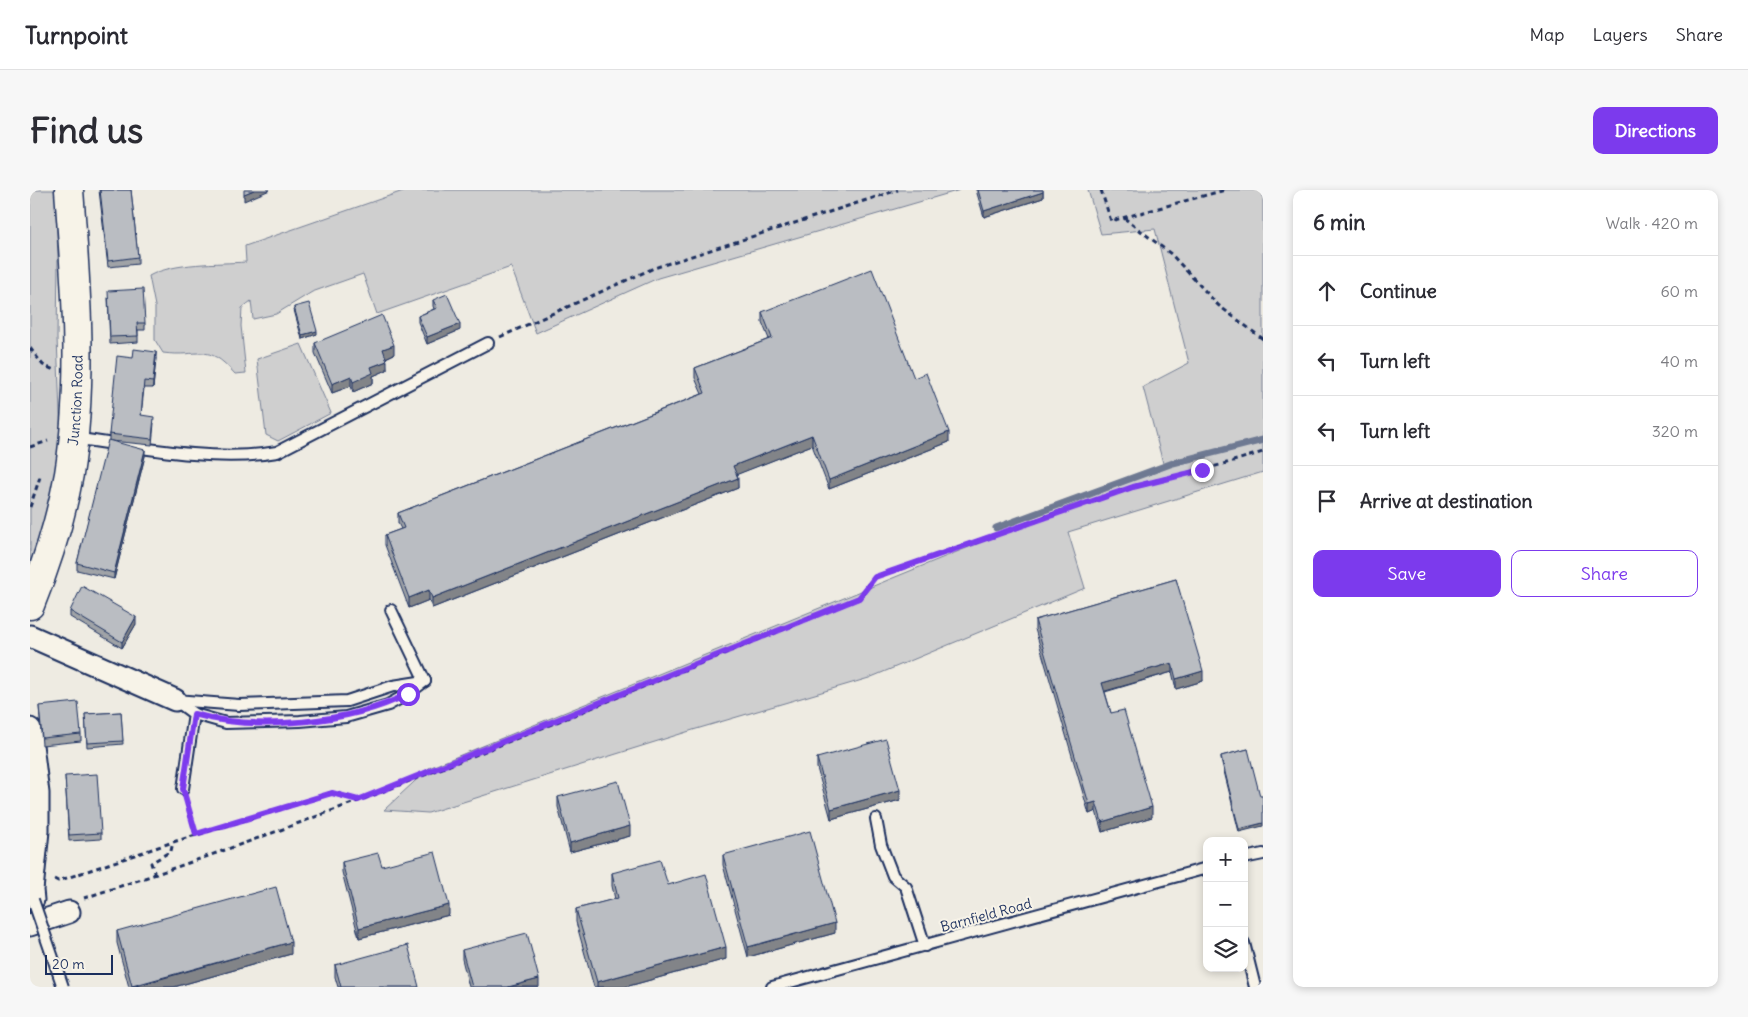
<!DOCTYPE html>
<html lang="en">
<head>
<meta charset="utf-8">
<style>
  body { margin:0; font-family:Delius,sans-serif; background:#f7f7f7; color:#2b2b33 }
  .controls { position:absolute; right:15px; bottom:15px; display:grid; overflow:hidden; border-radius:10px; box-shadow:0 2px 8px #0003 }
  .controls button { width:45px; height:45px; display:grid; place-items:center; padding:0; border:0; border-bottom:1px solid #e1e1e2; background:#fff; color:#2b2b33; font:25px sans-serif }
  .scale { position:absolute; left:15px; bottom:12px; width:68px; box-sizing:border-box; padding-left:5px; border:2px solid #1b2f5e; border-top:0; font-size:14px; line-height:18px; white-space:nowrap; color:#1b2f5e; -webkit-text-stroke:4px #f7f3e8; paint-order:stroke }
  .stop { position:absolute; width:15px; height:15px; margin:-11px; border:4px solid #7c3aed; border-radius:50%; background:#fff }
  .stop.end { background:#7c3aed; border-color:#fff; box-shadow:0 1px 5px #0008 }
  .list { margin:0; padding:0; list-style:none }
  h2 { display:flex; justify-content:space-between; align-items:center; height:65px; margin:0; padding:0 20px; font-size:21px }
  h2 small { font-size:16px; font-weight:400; color:#7c7c81 }
  .list li { display:grid; grid-template-columns:32px 1fr auto; gap:15px; align-items:center; box-sizing:border-box; height:70px; padding:0 20px; border-top:1px solid #e1e1e2 }
  .list b { display:block; font-size:19px; white-space:nowrap }
  .list em { font-size:16px; font-style:normal; color:#7c7c81 }
  .actions { display:flex; gap:10px; padding:15px 20px }
  .actions a { flex:1; padding:11px 0; border:1px solid #7c3aed; border-radius:10px; text-align:center; font-size:18px; color:#7c3aed }
  .actions .main { background:#7c3aed; color:#fff }
  .icon { flex:none; width:28px; height:28px; fill:none; stroke:currentColor; stroke-width:2; stroke-linecap:round; stroke-linejoin:round }
  .map { position:relative; flex:none; width:1233px; height:797px; overflow:hidden; border-radius:10px }
  header { display:flex; align-items:center; gap:30px; box-sizing:border-box; height:70px; padding:0 25px; background:#fff; border-bottom:1px solid #e1e1e2 }
  header strong { font-size:24px }
  nav { display:flex; gap:28px; margin-inline-start:auto; font-size:18px }
  .intro { display:flex; align-items:center; justify-content:space-between; box-sizing:border-box; height:120px; padding:0 30px }
  h1 { margin:0; font-size:35px }
  .button { padding:12px 22px; border-radius:10px; background:#7c3aed; color:#fff; font-size:18px; font-weight:700 }
  main { display:flex; gap:30px; padding:0 30px }
  aside { flex:1; background:#fff; border-radius:10px; box-shadow:0 2px 8px #0003 }
  .map>svg:first-child { display:block }
  .green { fill:#cfcfcf; stroke:#757f96 }
  .lines { fill:none; stroke-linecap:round; stroke-linejoin:round }
  .stream { stroke:#6e7992; stroke-width:7 }
  .lane-casing { stroke:#1b2f5e; stroke-width:14 }
  .street-casing { stroke:#1b2f5e; stroke-width:25 }
  .secondary-casing { stroke:#1b2f5e; stroke-width:31 }
  .path { stroke:#1b2f5e; stroke-width:3; stroke-dasharray:5 4; stroke-linecap:butt }
  .lane { stroke:#f7f3e8; stroke-width:10 }
  .street { stroke:#f7f3e8; stroke-width:21 }
  .secondary { stroke:#f7f3e8; stroke-width:28 }
  .lane-bridge-casing { stroke:#1b2f5e; stroke-width:14; stroke-linecap:butt }
  .lane-bridge { stroke:#f7f3e8; stroke-width:10 }
  .wall { fill:#a0a3a7; stroke:#1b2f5e }
  .shaded-wall { fill:#828488; stroke:#1b2f5e }
  .building { fill:#babdc2; stroke:#1b2f5e }
  .route { stroke:#7c3aed; stroke-width:6 }
  .labels { text-anchor:middle; stroke-width:4; stroke-linejoin:round; paint-order:stroke }
  .street-label { font-size:14px; fill:#1b2f5e; stroke:#f7f3e8 }
</style>
</head>
<body>
<header>
<strong>Turnpoint</strong>
<nav><a>Map</a><a>Layers</a><a>Share</a></nav>
</header>
<div class="intro"><h1>Find us</h1><a class="button">Directions</a></div>
<main>
<div class="map">
<svg width="1233" height="797" viewBox="0 0 1233 797">
  <rect width="100%" height="100%" fill="#eeebe2"/>
  <filter id="ink" filterUnits="userSpaceOnUse"><feTurbulence type="fractalNoise" baseFrequency=".02" numOctaves="2"/><feDisplacementMap in="SourceGraphic" scale="10" xChannelSelector="R" yChannelSelector="G"/><feConvolveMatrix kernelMatrix="1 2 1 2 8 2 1 2 1" color-interpolation-filters="sRGB"/></filter>
  <g filter="url(#ink)">
    <g class="green">
      <path d="M0,0H25L28,67L27,148L31,248L29,274L11,349L0,381Z"/>
      <path d="M376,0H930L628,88L506,143L481,77L347,124L333,84L282,102L246,124L223,129L221,111L212,118L211,136L216,183L205,184C176,151 171,168 133,163L125,150V116L119,86C144,72 188,74 216,72L215,56Z"/>
      <path d="M1058,0H1233V282L1038,342L1055,398L839,488L663,540L398,623L354,620L399,578L1134,277L1113,197L1159,173L1125,39L1071,44Z"/>
      <path d="M271,154L301,223L248,251L236,245L227,169Z"/>
    </g>
    <g class="lines">
      <path class="stream" d="M966,338L1143,273L1233,250"/>
      <defs>
        <g id="lane">
          <path d="M44,248C107,257 185,273 247,262L458,153"/>
          <path d="M361,420L395,491"/>
          <path d="M145,510L164,524L196,533L270,531L316,527L358,515L378,504L395,491"/>
          <path d="M145,510L209,515L317,511L363,496L395,491"/>
          <path d="M153,599L164,524"/>
          <path d="M846,629L851,655L863,686L876,697L895,756"/>
          <path d="M1214,668L1233,664"/>
          <path d="M1214,753L1225,797"/>
          <path d="M742,797L1177,678"/>
        </g>
        <g id="street">
          <path d="M0,446L145,510"/>
          <path d="M0,539L8,603V641L2,700L3,710"/>
          <path d="M0,735L39,722"/>
        </g>
        <g id="secondary">
          <path id="s1" d="M0,415C17,373 31,328 39,284C54,190 46,94 39,0"/>
        </g>
      </defs>
      <use href="#lane" class="lane-casing"/>
      <use href="#street" class="street-casing"/>
      <use href="#secondary" class="secondary-casing"/>
      <g class="path">
        <path d="M1071,0L1081,31L1195,0"/>
        <path d="M1094,28L1141,64L1188,115L1233,149"/>
        <path d="M470,147L624,78L868,0"/>
        <path d="M0,158L13,175L24,180"/>
        <path d="M0,257L18,251"/>
        <path d="M0,317L11,284"/>
        <path d="M157,614L166,645"/>
        <path d="M125,685L121,673L141,661L143,652"/>
        <path d="M24,689L28,691L143,652L302,603L328,610"/>
        <path d="M54,708C318,623 573,512 829,408L845,387L1103,297L1190,275L1233,262"/>
      </g>
      <use href="#lane" class="lane"/>
      <use href="#street" class="street"/>
      <use href="#secondary" class="secondary"/>
      <defs>
        <path id="lane-bridge" d="M3,710L33,797"/>
      </defs>
      <use href="#lane-bridge" class="lane-bridge-casing"/>
      <use href="#lane-bridge" class="lane-bridge"/>
    </g>
    <g class="wall">
      <path d="M69,0H101L108,67V74L78,77Z"/>
      <path d="M946,0H1013V8L954,27Z"/>
      <path d="M78,108L115,133V140H108V152L80,154Z"/>
      <path d="M403,110L430,140L397,154L388,132V126L404,119L403,116Z"/>
      <path d="M264,117L287,144L272,149L264,120Z"/>
      <path d="M732,122L884,188L919,252L799,299L782,255L707,284L708,298L402,418L399,410L379,418L355,355V345L371,339L368,333V323L672,204L665,188V178L739,149L732,132Z"/>
      <path d="M285,153L364,164L356,168L357,180L343,186V193L323,202L321,196L302,203L285,163Z"/>
      <path d="M103,168H126L123,198H114L111,226L124,233L122,255L81,251L115,266L84,389L47,380V373L79,251V244Z"/>
      <path d="M1146,389L1173,491L1146,499L1142,482L1075,502L1081,523L1122,627L1072,642L1066,621L1059,624L1005,439V430Z"/>
      <path d="M40,421L106,434L92,458L40,427Z"/>
      <path d="M9,516L51,544V551L12,555Z"/>
      <path d="M91,522L93,554L57,557L55,524Z"/>
      <path d="M1218,559L1209,642L1191,569V566Z"/>
      <path d="M787,568L870,610L801,629L787,578Z"/>
      <path d="M35,586L71,643V649L39,651Z"/>
      <path d="M528,607L600,646L540,662L528,617Z"/>
      <path d="M693,665L805,743L718,767L693,675Z"/>
      <path d="M312,672L352,676L419,725L329,748L312,682Z"/>
      <path d="M582,683L638,695L696,769L595,797H564L546,732V719L585,709L582,696Z"/>
      <path d="M87,741L261,764L144,797H99L87,753Z"/>
      <path d="M432,760L509,797H439L432,769Z"/>
      <path d="M305,775L389,797H308L305,787Z"/>
    </g>
    <g class="shaded-wall">
      <path d="M224,0H240L214,11V4Z"/>
      <path d="M1013,2V8L954,27V21Z"/>
      <path d="M430,134V140L397,154V147Z"/>
      <path d="M287,141V144L272,149V145Z"/>
      <path d="M364,155V164L353,169V159Z"/>
      <path d="M126,162V168L123,198V192Z"/>
      <path d="M357,171V180L343,186V193L323,202V192L341,177Z"/>
      <path d="M321,186V196L302,203V194Z"/>
      <path d="M919,242V252L799,299V290Z"/>
      <path d="M782,245V255L703,286V276Z"/>
      <path d="M115,260V266L84,389V383Z"/>
      <path d="M708,288V298L402,418V408Z"/>
      <path d="M399,400V410L379,418V408Z"/>
      <path d="M106,427V434L92,458V452Z"/>
      <path d="M1142,473V482L1072,502V493Z"/>
      <path d="M1173,481V491L1146,499V489Z"/>
      <path d="M870,600V610L801,629V619Z"/>
      <path d="M1066,612V621L1059,624V614Z"/>
      <path d="M1122,617V627L1072,642V632Z"/>
      <path d="M1233,633V636L1209,642V639Z"/>
      <path d="M600,636V646L540,662V653Z"/>
      <path d="M419,715V725L329,748V738Z"/>
      <path d="M805,733V743L718,767V757Z"/>
      <path d="M261,752V764L144,797H102Z"/>
      <path d="M696,757V769L595,797H567V792Z"/>
      <path d="M509,789V797H478Z"/>
    </g>
    <g class="building">
      <path d="M70,0H101L108,67L78,71Z"/>
      <path d="M214,0H224L214,4Z"/>
      <path d="M948,0H1013V2L954,21Z"/>
      <path d="M842,79L884,188L896,183L919,242L799,290L782,245L703,276L708,288L402,408L399,400L379,408L355,345L374,338L368,323L675,203L665,178L742,148L732,122Z"/>
      <path d="M113,99L115,133H107L108,146L80,147L78,101Z"/>
      <path d="M417,104L430,134L397,147L388,126L407,118L403,110Z"/>
      <path d="M279,113L287,141L272,145L264,117Z"/>
      <path d="M352,125L364,155L353,159L357,171L341,177L343,183L323,192L321,186L302,194L285,153Z"/>
      <path d="M104,159L126,162L123,192L114,191L111,225L124,227L122,249L79,244L87,166L103,168Z"/>
      <path d="M78,250L115,260L84,383L47,373Z"/>
      <path d="M1146,389L1173,481L1146,489L1142,473L1072,493L1081,523L1094,520L1122,617L1072,632L1066,612L1059,614L1005,430Z"/>
      <path d="M52,396L106,427L92,452L40,421Z"/>
      <path d="M48,512L51,544L12,548L9,516Z"/>
      <path d="M91,522L93,551L57,553L55,524Z"/>
      <path d="M856,549L870,600L801,619L787,568Z"/>
      <path d="M1218,559L1230,606H1233V633L1209,639L1191,566Z"/>
      <path d="M67,584L71,643L39,645L35,586Z"/>
      <path d="M588,591L600,636L540,653L528,607Z"/>
      <path d="M780,641L805,733L718,757L693,665Z"/>
      <path d="M405,662L419,715L329,738L312,672L348,663L352,676Z"/>
      <path d="M630,670L638,695L676,684L696,757L567,792L546,719L588,708L582,683Z"/>
      <path d="M246,697L261,752L102,796L87,741Z"/>
      <path d="M497,743L509,789L478,797H442L432,760Z"/>
      <path d="M378,755L389,797H311L305,775Z"/>
    </g>
  </g>
  <g class="lines" filter="url(#ink)">
    <path class="route" d="M378,504C321,533 226,542 164,524L153,599L166,644L302,603L328,610L829,408L845,387L1103,297L1172,280"/>
  </g>
  <g class="labels">
    <g class="street-label">
      <text dy="5" stroke="none"><textPath href="#s1" startOffset="211">Junction Road</textPath></text>
      <text transform="translate(956 725) rotate(-15)" y="5">Barnfield Road</text>
    </g>
  </g>
</svg>
<div class="controls">
<button>+</button>
<button>−</button>
<button><svg class="icon" aria-label="layers" viewBox="0 0 24 24"><path d="M12 4l9 5-9 5-9-5zM3 14l9 5 9-5"/></svg></button>
</div>
<div class="scale">20 m</div>
<div class="stop" style="left:378px;top:504px"></div>
<div class="stop end" style="left:1172px;top:280px"></div>
</div>
<aside>
<h2>6 min<small>Walk · 420 m</small></h2>
<ul class="list">
<li><svg class="icon" aria-label="ahead" viewBox="0 0 24 24"><path d="M12 20V5M6 11l6-6 6 6"/></svg><div><b>Continue</b></div><em>60 m</em></li>
<li><svg class="icon" aria-label="left" viewBox="0 0 24 24"><path d="M17 20v-9H6M10 6l-5 5 5 5"/></svg><div><b>Turn left</b></div><em>40 m</em></li>
<li><svg class="icon" aria-label="left" viewBox="0 0 24 24"><path d="M17 20v-9H6M10 6l-5 5 5 5"/></svg><div><b>Turn left</b></div><em>320 m</em></li>
<li><svg class="icon" aria-label="arrive" viewBox="0 0 24 24"><path d="M6 21V4h12l-3 4 3 4H6"/></svg><div><b>Arrive at destination</b></div></li>
</ul>
<div class="actions"><a class="main">Save</a><a>Share</a></div>
</aside>
</main>
</body>
</html>
